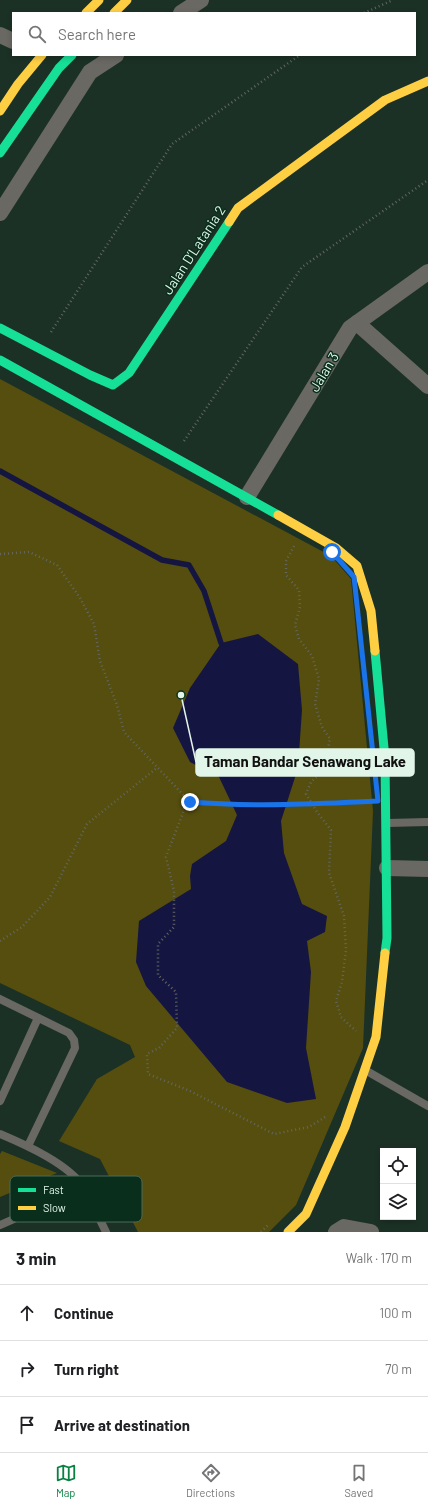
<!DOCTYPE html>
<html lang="en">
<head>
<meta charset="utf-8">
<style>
  body { margin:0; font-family:Barlow,sans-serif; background:#f6f6f6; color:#202124 }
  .controls { position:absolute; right:12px; bottom:12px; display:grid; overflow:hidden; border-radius:0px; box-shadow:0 2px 6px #0003 }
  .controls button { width:36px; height:36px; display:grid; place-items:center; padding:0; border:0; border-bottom:1px solid #e0e0e0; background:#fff; color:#202124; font:20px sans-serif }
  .stop { position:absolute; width:12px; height:12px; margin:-9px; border:3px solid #1a73e8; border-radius:50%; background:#fff }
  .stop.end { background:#1a73e8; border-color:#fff; box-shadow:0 1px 4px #0008 }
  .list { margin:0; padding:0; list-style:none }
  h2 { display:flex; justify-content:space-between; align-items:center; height:52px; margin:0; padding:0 16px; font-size:17px }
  h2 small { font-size:13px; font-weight:400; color:#757577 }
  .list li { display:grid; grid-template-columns:26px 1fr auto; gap:12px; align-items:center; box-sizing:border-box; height:56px; padding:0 16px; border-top:1px solid #e0e0e0 }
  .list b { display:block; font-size:15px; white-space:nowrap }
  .list em { font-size:13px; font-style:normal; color:#757577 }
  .icon { flex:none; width:22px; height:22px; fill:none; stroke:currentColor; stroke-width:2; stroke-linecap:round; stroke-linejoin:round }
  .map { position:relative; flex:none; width:428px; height:1232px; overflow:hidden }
  .search { position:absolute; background:#fff; box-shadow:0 2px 6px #0003; left:12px; right:12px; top:12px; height:44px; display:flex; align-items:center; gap:10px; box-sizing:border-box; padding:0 14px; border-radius:0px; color:#757577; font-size:15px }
  .sheet { height:220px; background:#fff }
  nav { display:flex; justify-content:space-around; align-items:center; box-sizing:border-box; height:56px; border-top:1px solid #e0e0e0; background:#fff; font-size:11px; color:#757577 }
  nav a { display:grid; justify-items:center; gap:2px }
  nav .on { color:#0b8043 }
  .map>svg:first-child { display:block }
  .green { fill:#564e0e }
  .water { fill:#151542 }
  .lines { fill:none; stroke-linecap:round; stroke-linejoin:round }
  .stream { stroke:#151542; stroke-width:5.5 }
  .path { stroke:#636761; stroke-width:2.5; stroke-dasharray:1 3; stroke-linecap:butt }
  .lane { stroke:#6a6862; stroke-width:8 }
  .street { stroke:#6a6862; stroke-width:16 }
  .fast { stroke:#16e098; stroke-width:9 }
  .slow { stroke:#ffcf43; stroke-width:9 }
  .route { stroke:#1a73e8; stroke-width:5 }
  .labels { text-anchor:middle; stroke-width:3; stroke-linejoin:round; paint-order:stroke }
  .street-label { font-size:14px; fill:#e1f5e8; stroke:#092f1c }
  .key { fill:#092f1c; stroke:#4a6a59; stroke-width:1 }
  .key-label { font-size:11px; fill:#e1f5e8 }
  .leader { fill:none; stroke:#e1f5e8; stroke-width:1.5 }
  .callout-dot { fill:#e1f5e8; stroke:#092f1c; stroke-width:1.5 }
  .callout { fill:#e1f5e8; stroke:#e1f5e8; stroke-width:1.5 }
  .callout-label { font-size:15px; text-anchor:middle; font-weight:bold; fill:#111 }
</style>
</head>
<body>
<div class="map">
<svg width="428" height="1232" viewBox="0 0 428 1232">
  <rect width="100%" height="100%" fill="#1c3126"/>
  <g class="green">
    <path d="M0,379L331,556L351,579L373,811L363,1048L296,1205L269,1232H138L100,1159L59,1141L97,1079L135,1057L130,1045L0,983Z"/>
    <path d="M2,1151L57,1173L0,1197V1154Z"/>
  </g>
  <path class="water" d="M258,634L298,664L302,710L298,768L281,821L284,853L302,904L327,916L325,932L307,941L311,972L306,1048L316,1099L287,1103L227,1082L146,986L136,962L139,921L191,889L190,876L192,864L226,841L237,815L219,777L190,762L173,728L190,688L221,643Z"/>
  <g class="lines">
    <path class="stream" d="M0,471L162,560L189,565L204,591L221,643"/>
    <g class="path">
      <path d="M364,13L393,0"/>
      <path d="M51,332L172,144L300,55"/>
      <path d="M184,441L302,267L428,180"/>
      <path d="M294,546L286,561V575L299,590L300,607L295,625L299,639L312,656L319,679L315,704L322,727L330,739L323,771L311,782L306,794L317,812L331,830L329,873L344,916L346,950L342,982L336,1001L341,1017L356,1031"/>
      <path d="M0,554L29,552L57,565L80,598L94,624L100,661L117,705L124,732L190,802C249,807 308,804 367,802"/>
      <path d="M190,802L184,810L166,857L174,891V927L158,944V975L176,992L177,1028L159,1048L147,1054L148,1074L190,1091L274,1134L309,1127L327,1116"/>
      <path d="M0,941L22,927L50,897L87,824L158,767"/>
      <path d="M261,1232L269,1224"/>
    </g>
    <g class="lane">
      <path d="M387,823L428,822"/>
      <path d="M0,999L69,1033L74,1040L75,1048L28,1146"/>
      <path d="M365,1070L428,1106"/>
      <path d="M0,1101L38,1018"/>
      <path d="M0,1134C26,1145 69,1164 84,1188C92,1202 99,1218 106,1232"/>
      <path d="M0,1225L84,1188"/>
    </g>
    <g class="street">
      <path d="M181,13L201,0"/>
      <path d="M0,35L13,41"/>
      <path d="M0,213L90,72L116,55"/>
      <path d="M357,323L428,386"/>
      <path d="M247,497L350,328L428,272"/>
      <path d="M387,868L428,869"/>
      <path d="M336,1232L344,1227L371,1232"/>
    </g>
    <g class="fast">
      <path d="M0,153L59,68L72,55"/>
      <path d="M0,328L90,375L113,385L129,373L229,222"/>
      <path d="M0,360L278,515"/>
      <path d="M375,651L385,759L387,938L385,953"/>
    </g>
    <g class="slow">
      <path d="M86,13L99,0"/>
      <path d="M114,13L127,0"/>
      <path d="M0,111L18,84L42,55"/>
      <path d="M229,222L238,208L385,100L428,81"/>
      <path d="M278,515L336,548L357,566L371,611L375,651"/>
      <path d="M288,1232L306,1214L345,1127L376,1037L385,953"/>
    </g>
  </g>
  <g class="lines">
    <path class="route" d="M190,802C253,807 316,804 378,801L354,577L332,552"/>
  </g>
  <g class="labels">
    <g class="street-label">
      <text transform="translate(194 250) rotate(-57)" y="5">Jalan D’Latania 2</text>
      <text transform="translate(324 372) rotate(-59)" y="5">Jalan 3</text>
    </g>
  </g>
  <rect x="10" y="1176" width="132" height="46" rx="6" class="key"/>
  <rect x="18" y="1188" width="18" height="4" fill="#16e098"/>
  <rect x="18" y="1206" width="18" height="4" fill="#ffcf43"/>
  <g class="key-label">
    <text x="43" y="1194">Fast</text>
    <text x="43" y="1212">Slow</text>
  </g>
  <path class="leader" d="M181 695L196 762"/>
  <circle class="callout-dot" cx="181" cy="695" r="4"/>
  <rect class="callout" x="196" y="749" width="218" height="27" rx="4"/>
  <g class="callout-label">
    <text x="305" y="767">Taman Bandar Senawang Lake</text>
  </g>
</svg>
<div class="controls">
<button><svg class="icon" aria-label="locate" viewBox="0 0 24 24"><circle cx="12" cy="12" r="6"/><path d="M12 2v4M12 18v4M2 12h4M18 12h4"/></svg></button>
<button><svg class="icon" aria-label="layers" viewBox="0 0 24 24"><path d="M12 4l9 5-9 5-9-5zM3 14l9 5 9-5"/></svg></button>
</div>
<div class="stop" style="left:332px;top:552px"></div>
<div class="stop end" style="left:190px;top:802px"></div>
<div class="search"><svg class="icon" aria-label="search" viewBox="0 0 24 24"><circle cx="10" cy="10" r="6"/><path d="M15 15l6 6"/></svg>Search here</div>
</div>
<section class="sheet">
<h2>3 min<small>Walk · 170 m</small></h2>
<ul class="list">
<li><svg class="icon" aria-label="ahead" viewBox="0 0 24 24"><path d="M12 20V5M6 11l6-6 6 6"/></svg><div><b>Continue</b></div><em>100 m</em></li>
<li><svg class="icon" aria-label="right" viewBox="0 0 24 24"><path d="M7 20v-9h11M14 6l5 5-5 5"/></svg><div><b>Turn right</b></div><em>70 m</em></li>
<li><svg class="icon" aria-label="arrive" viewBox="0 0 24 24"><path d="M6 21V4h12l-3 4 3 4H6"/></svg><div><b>Arrive at destination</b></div></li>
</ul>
</section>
<nav>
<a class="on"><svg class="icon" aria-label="map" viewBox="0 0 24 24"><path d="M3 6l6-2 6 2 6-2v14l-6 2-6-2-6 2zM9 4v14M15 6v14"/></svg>Map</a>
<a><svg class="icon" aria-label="directions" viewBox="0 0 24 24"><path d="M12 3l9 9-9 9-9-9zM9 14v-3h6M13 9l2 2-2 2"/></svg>Directions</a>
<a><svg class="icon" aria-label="saved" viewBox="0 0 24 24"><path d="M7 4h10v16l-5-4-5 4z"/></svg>Saved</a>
</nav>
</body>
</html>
